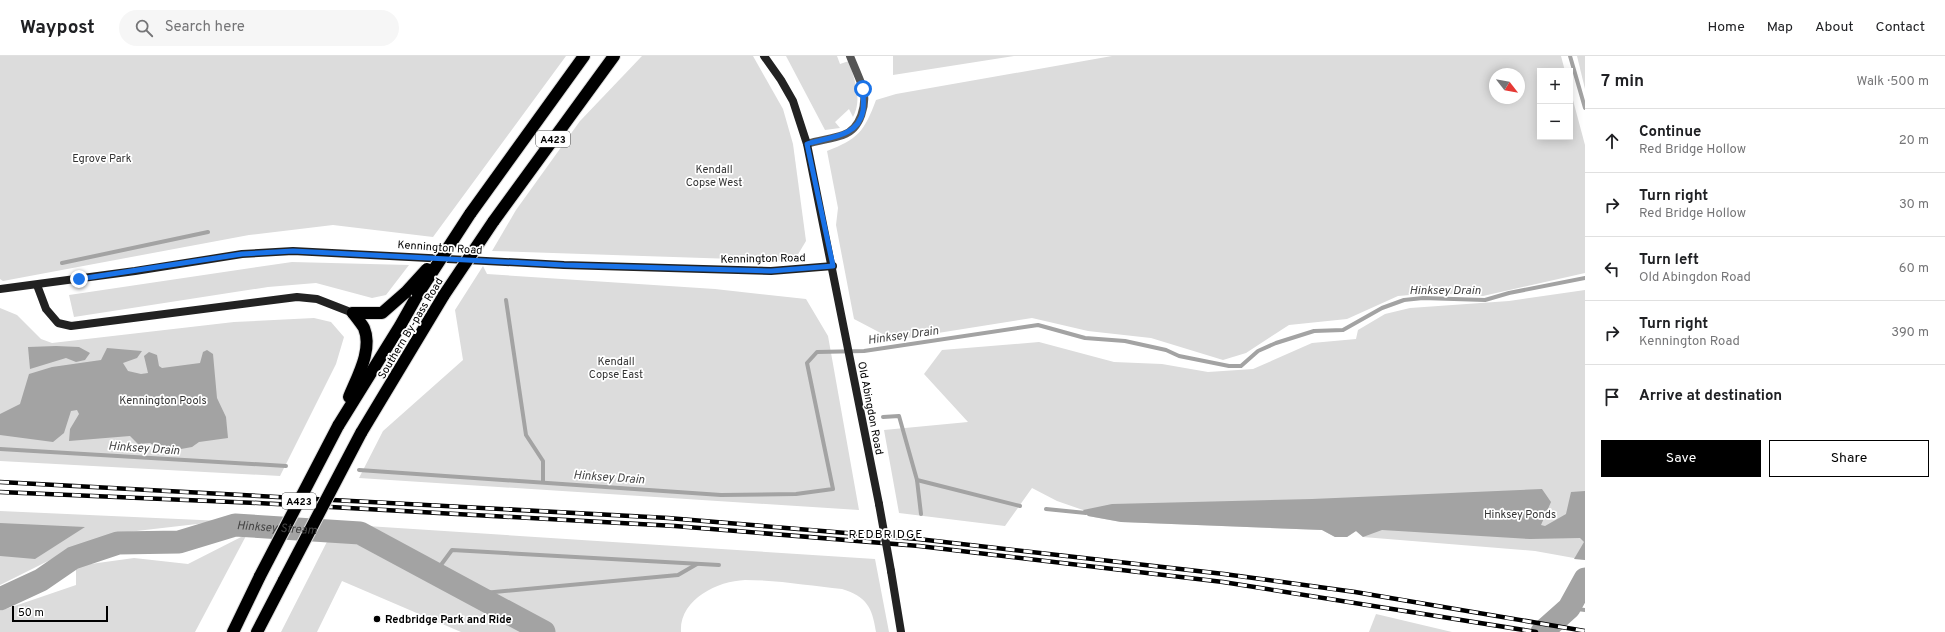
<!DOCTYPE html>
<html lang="en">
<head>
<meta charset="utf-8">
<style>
  body { margin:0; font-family:Overpass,sans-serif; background:#f6f6f6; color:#202124 }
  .controls { position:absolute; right:12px; top:12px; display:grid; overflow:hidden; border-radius:0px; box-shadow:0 2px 10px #0003 }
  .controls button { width:36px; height:36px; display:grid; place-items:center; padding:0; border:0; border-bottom:1px solid #e0e0e0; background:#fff; color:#202124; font:20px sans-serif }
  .compass { position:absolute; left:1489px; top:12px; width:36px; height:36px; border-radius:50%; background:#fff; box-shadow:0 2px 10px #0003; rotate:121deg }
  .scale { position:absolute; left:12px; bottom:10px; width:96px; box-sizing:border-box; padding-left:4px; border:2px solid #000; border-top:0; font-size:11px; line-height:14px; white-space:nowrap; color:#000; -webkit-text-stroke:3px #fff; paint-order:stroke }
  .stop { position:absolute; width:12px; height:12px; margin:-9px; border:3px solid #1a73e8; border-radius:50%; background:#fff }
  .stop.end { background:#1a73e8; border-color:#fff; box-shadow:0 1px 4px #0008 }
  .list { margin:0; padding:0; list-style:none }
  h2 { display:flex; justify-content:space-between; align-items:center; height:52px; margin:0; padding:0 16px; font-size:17px }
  h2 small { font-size:13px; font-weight:400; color:#757577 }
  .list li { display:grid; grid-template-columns:26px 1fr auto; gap:12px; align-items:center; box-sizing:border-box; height:64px; padding:0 16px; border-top:1px solid #e0e0e0 }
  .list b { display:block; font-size:15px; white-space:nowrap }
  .list p { margin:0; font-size:13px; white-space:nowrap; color:#757577 }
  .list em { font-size:13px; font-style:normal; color:#757577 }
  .actions { display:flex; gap:8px; padding:12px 16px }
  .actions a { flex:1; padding:9px 0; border:1px solid #000; border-radius:0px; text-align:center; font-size:14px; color:#000 }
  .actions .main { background:#000; color:#fff }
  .icon { flex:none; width:22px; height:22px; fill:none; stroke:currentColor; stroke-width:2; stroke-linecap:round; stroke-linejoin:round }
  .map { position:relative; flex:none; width:1585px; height:576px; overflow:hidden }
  header { display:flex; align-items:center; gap:24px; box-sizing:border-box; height:56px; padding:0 20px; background:#fff; border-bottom:1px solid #e0e0e0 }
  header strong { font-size:19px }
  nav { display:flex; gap:22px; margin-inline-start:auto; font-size:14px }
  .search { width:280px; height:36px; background:#f6f6f6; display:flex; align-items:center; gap:10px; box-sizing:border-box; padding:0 14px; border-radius:22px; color:#757577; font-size:15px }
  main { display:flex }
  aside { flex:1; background:#fff }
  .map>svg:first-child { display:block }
  .green { fill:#dcdcdc; fill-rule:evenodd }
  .water { fill:#a3a3a3 }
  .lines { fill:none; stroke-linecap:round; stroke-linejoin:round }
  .stream { stroke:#a3a3a3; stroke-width:4 }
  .river { stroke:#a3a3a3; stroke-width:23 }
  .highway-casing { stroke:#dbdbdb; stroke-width:14 }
  .street { stroke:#555; stroke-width:8 }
  .secondary { stroke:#222; stroke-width:8 }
  .highway { stroke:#000; stroke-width:12 }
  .rail-casing { stroke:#000; stroke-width:4.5 }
  .rail { stroke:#fff; stroke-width:3; stroke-dasharray:9; stroke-linecap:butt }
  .highway-bridge-casing { stroke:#dbdbdb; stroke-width:14; stroke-linecap:butt }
  .secondary-bridge { stroke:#222; stroke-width:8 }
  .highway-bridge { stroke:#000; stroke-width:12 }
  .route { stroke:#1a73e8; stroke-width:5 }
  .poi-dot { fill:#000; stroke:#fff; stroke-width:1.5 }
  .labels { text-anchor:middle; stroke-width:3.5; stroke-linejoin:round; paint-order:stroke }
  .shield { fill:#fff; stroke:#4c4c4c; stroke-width:1 }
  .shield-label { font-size:10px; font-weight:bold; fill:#000 }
  .park-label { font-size:11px; fill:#333; stroke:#fff }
  .street-label { font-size:11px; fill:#000; stroke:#fff }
  .poi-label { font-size:11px; font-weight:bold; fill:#000; stroke:#fff; text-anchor:start }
  .water-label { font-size:12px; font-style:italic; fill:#444; stroke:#fff }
  .neighbourhood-label { font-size:12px; letter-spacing:1px; fill:#000; stroke:#fff }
</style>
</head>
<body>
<header>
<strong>Waypost</strong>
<div class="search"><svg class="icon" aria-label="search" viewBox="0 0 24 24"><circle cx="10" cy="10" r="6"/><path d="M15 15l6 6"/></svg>Search here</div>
<nav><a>Home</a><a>Map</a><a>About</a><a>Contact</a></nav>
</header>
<main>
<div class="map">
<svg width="1585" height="576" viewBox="0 0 1585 576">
  <rect width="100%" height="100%" fill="#fff"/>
  <g class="green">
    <path d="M0,0H566L433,181L333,169L249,179L3,225L0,223Z"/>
    <path d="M642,0H753L783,53L793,88L806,185L794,205L492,195L516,154L580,65Z"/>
    <path d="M786,0H837L840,8L849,5C854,24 863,42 853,61L849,53L835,66L840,72L825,74Z"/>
    <path d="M893,0H1014L893,19Z"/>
    <path d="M1112,0H1561L1565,15H1540V81H1570V33L1585,89V217L1483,240L1433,237L1398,240L1347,263L1289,269L1246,297L1223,304L1151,282L1088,275L1032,262L894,284L854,263L836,169L838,152L827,95C858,83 864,76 876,44L896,38ZM1495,18H1519V42H1495Z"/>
    <path d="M1577,0H1585V33Z"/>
    <path d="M292,206L409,209L386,239L372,242L316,227L268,231L74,261L69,239Z"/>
    <path d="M483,210L487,218L715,233L806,243L828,280L859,454L359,422L383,375L463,304L455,254Z"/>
    <path d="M1585,234V504L1535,495L1363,481L1356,475L1347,481H1335L1322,474L1121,466L1088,460L1083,454L1057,445L1032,432L1005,470L899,457L884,374L968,366L924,318L942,294L1039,286L1114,306L1162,308L1208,316L1253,313L1312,287L1356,283L1358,274L1385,258L1410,252L1509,245Z"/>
    <path d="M0,252L17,259L41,283L52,287L234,266L314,262L331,266L344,281L336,308L280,420L0,405Z"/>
    <path d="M0,455L223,465L119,477L62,498L0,529Z"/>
    <path d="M336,468L875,503L889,576H876C872,551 867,541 842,533C811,530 777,524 745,524C717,525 679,544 681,576H461L342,525L317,576H281Z"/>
    <path d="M247,478L195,576H0V555L76,529V510L134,502L188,508Z"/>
    <path d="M1376,558L1452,576H1369Z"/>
  </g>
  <g class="water">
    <path d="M56,290L79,291L90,297L85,304L76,306L66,302L30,313L28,291Z"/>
    <path d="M107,292L142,295L137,302L123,307L128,315L141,318L148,317L144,300L149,296L157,299L159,310L162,312L200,307L203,296L207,294L213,298L217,342L226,361L228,382L199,386L192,391L170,395H162L150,387L138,388L130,380L69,385L70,373L79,358L77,354L71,355L64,377L53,386L0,379V358L20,348L29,318L52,311L101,304Z"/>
    <path d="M1542,433L1551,446L1541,469L1545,470L1566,458L1571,436L1585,435V504L1574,503L1584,486L1580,482L1530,483L1382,474L1363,481L1356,475L1347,481H1335L1322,474L1121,466L1088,460L1083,454L1112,448L1312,443Z"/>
    <path d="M0,467L85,471L35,503L0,500Z"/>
  </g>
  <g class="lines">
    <g class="stream">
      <path d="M1570,0L1585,52"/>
      <path d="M62,207L208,176"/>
      <path d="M506,244L526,379L543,405V426"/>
      <path d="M883,361L899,360L917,424L1020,450"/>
      <path d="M0,393L286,410"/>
      <path d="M359,414L721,439L796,438L833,433L807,307L817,296L864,295L1038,269L1085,282L1125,285L1166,294L1179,300L1229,310H1241L1258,295L1276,287L1314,275L1343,274L1382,252L1404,244L1423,242L1485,244L1509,237L1585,222"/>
      <path d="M917,424L921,458"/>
      <path d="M1046,453L1086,457"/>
      <path d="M435,517L452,494L719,509"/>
      <path d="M473,538L678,519L697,508"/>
      <path d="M1569,552L1585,554"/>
    </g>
    <g class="river">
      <path id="s1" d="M0,543L41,524L73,502L118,487L179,486L235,469L360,477L544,576"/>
      <path d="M1542,576L1569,552L1585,523"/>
    </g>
    <defs>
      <g id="highway">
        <path d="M470,158L584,0"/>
        <path d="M493,166L614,0"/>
        <path d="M353,257H382L406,236"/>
        <path d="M349,341C357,321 373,294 364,272C361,267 356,261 353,257"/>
        <path d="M338,370L400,270L418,238"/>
        <path d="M361,377L444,239"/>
        <path d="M233,576L260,520"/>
        <path d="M257,576L284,524"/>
      </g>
    </defs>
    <use href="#highway" class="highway-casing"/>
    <path class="street" d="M807,88C819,84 832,83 843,79C861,73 867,48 863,32C859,21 854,10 850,0"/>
    <g class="secondary">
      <path d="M764,0L781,24L793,45L807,88L879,448"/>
      <path d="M37,229L46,253L58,267L71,270L297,241L317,243L353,257"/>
      <path d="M0,233L135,215L242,198L293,195L564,209L771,215L833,210"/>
      <path d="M891,515L901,576"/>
    </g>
    <use href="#highway" class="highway"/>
    <defs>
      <g id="rail">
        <path d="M0,426L668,462L918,483L1224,518L1355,536L1585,575"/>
        <path d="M0,436L258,447L675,470L919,490L1223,526L1536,576"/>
      </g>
    </defs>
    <use href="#rail" class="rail-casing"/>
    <use href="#rail" class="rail"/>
    <defs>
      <g id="highway-bridge">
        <path d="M406,236L427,213"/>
        <path d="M418,238L470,158"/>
        <path d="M444,239L493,166"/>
        <path d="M260,520L338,370"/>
        <path d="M284,524L361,377"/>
      </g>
    </defs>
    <use href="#highway-bridge" class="highway-bridge-casing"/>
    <path class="secondary-bridge" d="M879,448L891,515"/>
    <use href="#highway-bridge" class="highway-bridge"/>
  </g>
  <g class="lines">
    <path class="route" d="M79,223L242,198L293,195L564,209L771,215L833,210L807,88C827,81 858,82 863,55C864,48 863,40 863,33"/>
  </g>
  <circle class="poi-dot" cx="377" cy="563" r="4"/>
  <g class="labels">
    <g class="shield">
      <rect x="536" y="75" width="34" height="16" rx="3"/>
      <rect x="282" y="437" width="34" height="16" rx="3"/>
    </g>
    <g class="shield-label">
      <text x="553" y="87">A423</text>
      <text x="299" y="449">A423</text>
    </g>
    <g class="park-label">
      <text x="102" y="106">Egrove Park</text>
      <text x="714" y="117">Kendall<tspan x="714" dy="13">Copse West</tspan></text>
      <text x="616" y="309">Kendall<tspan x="616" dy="13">Copse East</tspan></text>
      <text x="163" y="348">Kennington Pools</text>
      <text x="1520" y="462">Hinksey Ponds</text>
    </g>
    <g class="street-label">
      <text transform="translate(440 191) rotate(4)" y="4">Kennington Road</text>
      <text transform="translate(763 202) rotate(-1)" y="4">Kennington Road</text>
      <text transform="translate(410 272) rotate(-59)" y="4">Southern By-pass Road</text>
      <text transform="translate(871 352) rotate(79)" y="4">Old Abingdon Road</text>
    </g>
    <g class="poi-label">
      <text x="385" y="567">Redbridge Park and Ride</text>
    </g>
    <g class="water-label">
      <text x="1445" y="238">Hinksey Drain</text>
      <text transform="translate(903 279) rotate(-8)" y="4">Hinksey Drain</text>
      <text transform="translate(144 392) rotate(4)" y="4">Hinksey Drain</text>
      <text transform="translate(609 421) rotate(4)" y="4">Hinksey Drain</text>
      <text dy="4" stroke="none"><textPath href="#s1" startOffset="293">Hinksey Stream</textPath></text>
    </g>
    <g class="neighbourhood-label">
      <text x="886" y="482">REDBRIDGE</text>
    </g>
  </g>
</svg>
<div class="controls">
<button>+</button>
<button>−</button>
</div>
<svg class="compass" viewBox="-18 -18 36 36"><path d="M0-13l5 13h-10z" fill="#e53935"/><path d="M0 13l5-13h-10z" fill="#757577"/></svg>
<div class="scale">50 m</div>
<div class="stop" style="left:863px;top:33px"></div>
<div class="stop end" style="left:79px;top:223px"></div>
</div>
<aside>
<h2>7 min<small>Walk · 500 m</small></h2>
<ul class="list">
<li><svg class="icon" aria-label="ahead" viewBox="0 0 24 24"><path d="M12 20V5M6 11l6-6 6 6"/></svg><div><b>Continue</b><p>Red Bridge Hollow</p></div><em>20 m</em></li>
<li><svg class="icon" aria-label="right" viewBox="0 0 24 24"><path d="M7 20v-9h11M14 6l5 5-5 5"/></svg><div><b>Turn right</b><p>Red Bridge Hollow</p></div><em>30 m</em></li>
<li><svg class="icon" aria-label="left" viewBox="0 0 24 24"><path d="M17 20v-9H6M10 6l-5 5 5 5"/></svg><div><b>Turn left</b><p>Old Abingdon Road</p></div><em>60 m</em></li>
<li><svg class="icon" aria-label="right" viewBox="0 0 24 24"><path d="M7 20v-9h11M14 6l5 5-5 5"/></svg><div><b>Turn right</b><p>Kennington Road</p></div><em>390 m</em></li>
<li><svg class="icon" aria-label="arrive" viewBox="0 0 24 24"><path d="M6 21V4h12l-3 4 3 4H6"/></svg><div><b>Arrive at destination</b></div></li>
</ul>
<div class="actions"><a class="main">Save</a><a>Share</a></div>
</aside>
</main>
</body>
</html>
